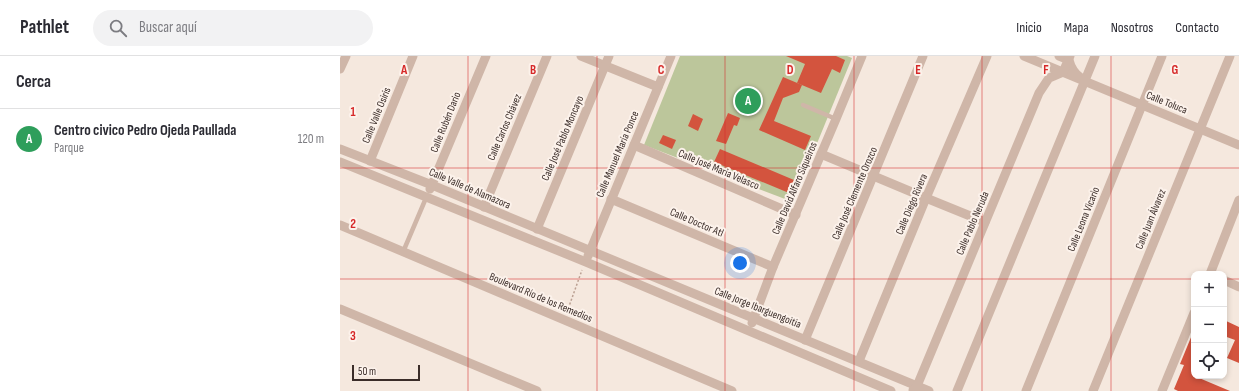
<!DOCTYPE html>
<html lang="es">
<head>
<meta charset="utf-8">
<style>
  body { margin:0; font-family:"Sofia Sans Condensed",sans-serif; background:#f2f2f3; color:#2b2b33 }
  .controls { position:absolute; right:12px; bottom:12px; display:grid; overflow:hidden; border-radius:8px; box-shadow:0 2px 6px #0003 }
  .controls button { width:36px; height:36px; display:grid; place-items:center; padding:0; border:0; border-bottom:1px solid #e1e1e2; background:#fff; color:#2b2b33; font:20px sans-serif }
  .scale { position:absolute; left:12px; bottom:10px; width:68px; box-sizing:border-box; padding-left:4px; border:2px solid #3b2d29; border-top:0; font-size:11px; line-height:14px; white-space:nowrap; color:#3b2d29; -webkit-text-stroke:3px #fcf2eb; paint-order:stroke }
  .you { position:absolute; left:400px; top:207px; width:14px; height:14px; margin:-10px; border:3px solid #fff; border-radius:50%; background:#1a73e8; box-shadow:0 0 0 6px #1a73e833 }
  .badge { display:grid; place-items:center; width:26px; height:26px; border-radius:50%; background:#d93025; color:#fff; font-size:13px; font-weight:700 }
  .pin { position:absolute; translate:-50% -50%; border:2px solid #fff; box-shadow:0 1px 4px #0006 }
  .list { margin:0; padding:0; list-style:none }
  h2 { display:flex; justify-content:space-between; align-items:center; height:52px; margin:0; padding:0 16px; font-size:17px }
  h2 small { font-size:13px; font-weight:400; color:#7c7c81 }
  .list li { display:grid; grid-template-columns:26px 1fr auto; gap:12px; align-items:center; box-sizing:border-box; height:60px; padding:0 16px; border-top:1px solid #e1e1e2 }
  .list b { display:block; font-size:15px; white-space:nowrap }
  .list p { margin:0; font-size:13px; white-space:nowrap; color:#7c7c81 }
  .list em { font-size:13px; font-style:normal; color:#7c7c81 }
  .icon { flex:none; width:22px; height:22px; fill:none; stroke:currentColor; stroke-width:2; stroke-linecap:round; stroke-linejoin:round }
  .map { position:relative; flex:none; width:899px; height:335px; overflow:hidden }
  header { display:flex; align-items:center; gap:24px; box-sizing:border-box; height:56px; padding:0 20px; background:#fff; border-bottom:1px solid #e1e1e2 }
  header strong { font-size:19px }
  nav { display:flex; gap:22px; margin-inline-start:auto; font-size:14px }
  .search { width:280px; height:36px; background:#f2f2f3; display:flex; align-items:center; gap:10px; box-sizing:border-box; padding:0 14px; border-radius:22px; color:#7c7c81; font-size:15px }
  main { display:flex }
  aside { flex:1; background:#fff }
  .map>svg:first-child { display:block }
  .green { fill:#bcc69b }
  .building { fill:#d3543e }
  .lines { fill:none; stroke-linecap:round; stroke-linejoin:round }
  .path { stroke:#bba092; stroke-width:1.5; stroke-dasharray:2 2; stroke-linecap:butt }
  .lane { stroke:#cfb6a8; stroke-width:4.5 }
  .street { stroke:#cfb6a8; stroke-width:9 }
  .grid { fill:none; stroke:#d62828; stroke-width:1; stroke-opacity:0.55 }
  .labels { text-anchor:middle; stroke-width:4; stroke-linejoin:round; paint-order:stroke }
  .street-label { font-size:11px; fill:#3b2d29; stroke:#fcf2eb }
  .grid-label { font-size:13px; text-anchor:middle; font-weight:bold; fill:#d62828; stroke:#fcf2eb; stroke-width:4; stroke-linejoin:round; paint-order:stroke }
</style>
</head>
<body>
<header>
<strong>Pathlet</strong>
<div class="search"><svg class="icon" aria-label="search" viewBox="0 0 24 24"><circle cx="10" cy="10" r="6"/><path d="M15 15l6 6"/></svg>Buscar aquí</div>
<nav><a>Inicio</a><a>Mapa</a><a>Nosotros</a><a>Contacto</a></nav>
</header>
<main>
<aside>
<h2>Cerca<small></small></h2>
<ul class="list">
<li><span class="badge" style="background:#2e9e5b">A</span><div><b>Centro civico Pedro Ojeda Paullada</b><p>Parque</p></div><em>120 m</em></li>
</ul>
</aside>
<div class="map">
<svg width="899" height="335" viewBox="0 0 899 335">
  <rect width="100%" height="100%" fill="#f5e8de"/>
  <path class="green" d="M340,0H507L512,2L453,146L304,89Z"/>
  <g class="building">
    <path d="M446,0H496L505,4L500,17L492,13L481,37L457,27L465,8Z"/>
    <path d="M443,21L462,29L459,36L443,42L434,65L471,80L465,94L419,74Z"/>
    <path d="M388,57L400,62L397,70L394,69L386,88L376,85Z"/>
    <path d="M353,58L363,63L358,75L348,70Z"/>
    <path d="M323,79L336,84L332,93L319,87Z"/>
    <path d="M380,93L454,124L449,137L374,106Z"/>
    <path d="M884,264L899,271V307L887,302L895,284L884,280Z"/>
    <path d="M854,274V313L852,319L890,335H838L834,333L844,309L840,308Z"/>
  </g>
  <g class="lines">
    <path class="path" d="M227,256L242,214"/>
    <g class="lane">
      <path d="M463,49L496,63"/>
      <path d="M63,196L86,142"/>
    </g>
    <g class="street">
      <path d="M241,0L318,31"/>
      <path d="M684,0L899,89"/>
      <path d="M719,0L729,4C731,12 734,17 741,22"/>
      <path d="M0,13L6,0"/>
      <path d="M294,89L456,159"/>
      <path d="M0,93L92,129L589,335"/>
      <path d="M481,98L586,142L645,166"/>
      <path d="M30,105L73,0"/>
      <path d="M0,106L246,206L551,335"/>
      <path d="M90,133L146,0"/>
      <path d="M271,143L433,211"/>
      <path d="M144,151L207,0"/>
      <path d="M0,169L392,335"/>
      <path d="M197,173L269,0"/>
      <path d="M248,200L331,0"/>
      <path d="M870,218L899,144"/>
      <path d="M884,224L899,231"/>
      <path d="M0,253L197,335"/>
      <path d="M412,267L433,211L496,63L522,0"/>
      <path d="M465,284L583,0"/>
      <path d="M519,305L586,142L647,0"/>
      <path d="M573,334L577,330L699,37L709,22L723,16L730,0"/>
      <path d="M617,335L755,0"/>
      <path d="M686,335L822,0"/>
      <path d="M753,335L890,0"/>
      <path d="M822,335L854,257"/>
    </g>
  </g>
  <path class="grid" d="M128,0V335M257,0V335M385,0V335M514,0V335M642,0V335M771,0V335M0,112H899M0,223H854M884,223H899"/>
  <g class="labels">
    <g class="street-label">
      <text transform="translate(827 46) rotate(22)" y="4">Calle Toluca</text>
      <text transform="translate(36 59) rotate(-68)" y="4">Calle Valle Osiris</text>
      <text transform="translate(105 66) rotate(-68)" y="4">Calle Rubén Dario</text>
      <text transform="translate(164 71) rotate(-67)" y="4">Calle Carlos Chávez</text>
      <text transform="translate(222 82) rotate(-67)" y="4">Calle José Pablo Moncayo</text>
      <text transform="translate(277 98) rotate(-67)" y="4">Calle Manuel María Ponce</text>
      <text transform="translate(379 113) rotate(23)" y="4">Calle José María Velasco</text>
      <text transform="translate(130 132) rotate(23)" y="4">Calle Valle de Alamazora</text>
      <text transform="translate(454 132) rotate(-67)" y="4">Calle David Alfaro Siqueiros</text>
      <text transform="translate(514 137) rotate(-67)" y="4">Calle José Clemente Orozco</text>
      <text transform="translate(571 148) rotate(-67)" y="4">Calle Diego Rivera</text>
      <text transform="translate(743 163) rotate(-68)" y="4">Calle Leona Vicario</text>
      <text transform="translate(810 163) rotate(-68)" y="4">Calle Juan Álvarez</text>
      <text transform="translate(357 166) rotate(23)" y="4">Calle Doctor Atl</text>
      <text transform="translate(632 167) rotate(-67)" y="4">Calle Pablo Neruda</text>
      <text transform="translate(201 241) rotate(23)" y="4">Boulevard Río de los Remedios</text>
      <text transform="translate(418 251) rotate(22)" y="4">Calle Jorge Ibarguengoitia</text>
    </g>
  </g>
  <g class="grid-label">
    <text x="64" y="18">A</text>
    <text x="193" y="18">B</text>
    <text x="321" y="18">C</text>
    <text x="450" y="18">D</text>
    <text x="578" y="18">E</text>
    <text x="706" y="18">F</text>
    <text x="835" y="18">G</text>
    <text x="13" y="60">1</text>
    <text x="13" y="172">2</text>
    <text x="13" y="284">3</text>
  </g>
</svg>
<div class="controls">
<button>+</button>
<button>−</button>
<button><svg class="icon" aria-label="locate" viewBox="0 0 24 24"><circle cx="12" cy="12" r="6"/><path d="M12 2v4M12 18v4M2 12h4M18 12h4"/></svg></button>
</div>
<div class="scale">50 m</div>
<div class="you"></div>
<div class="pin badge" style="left:408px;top:45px;background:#2e9e5b">A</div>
</div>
</main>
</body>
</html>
